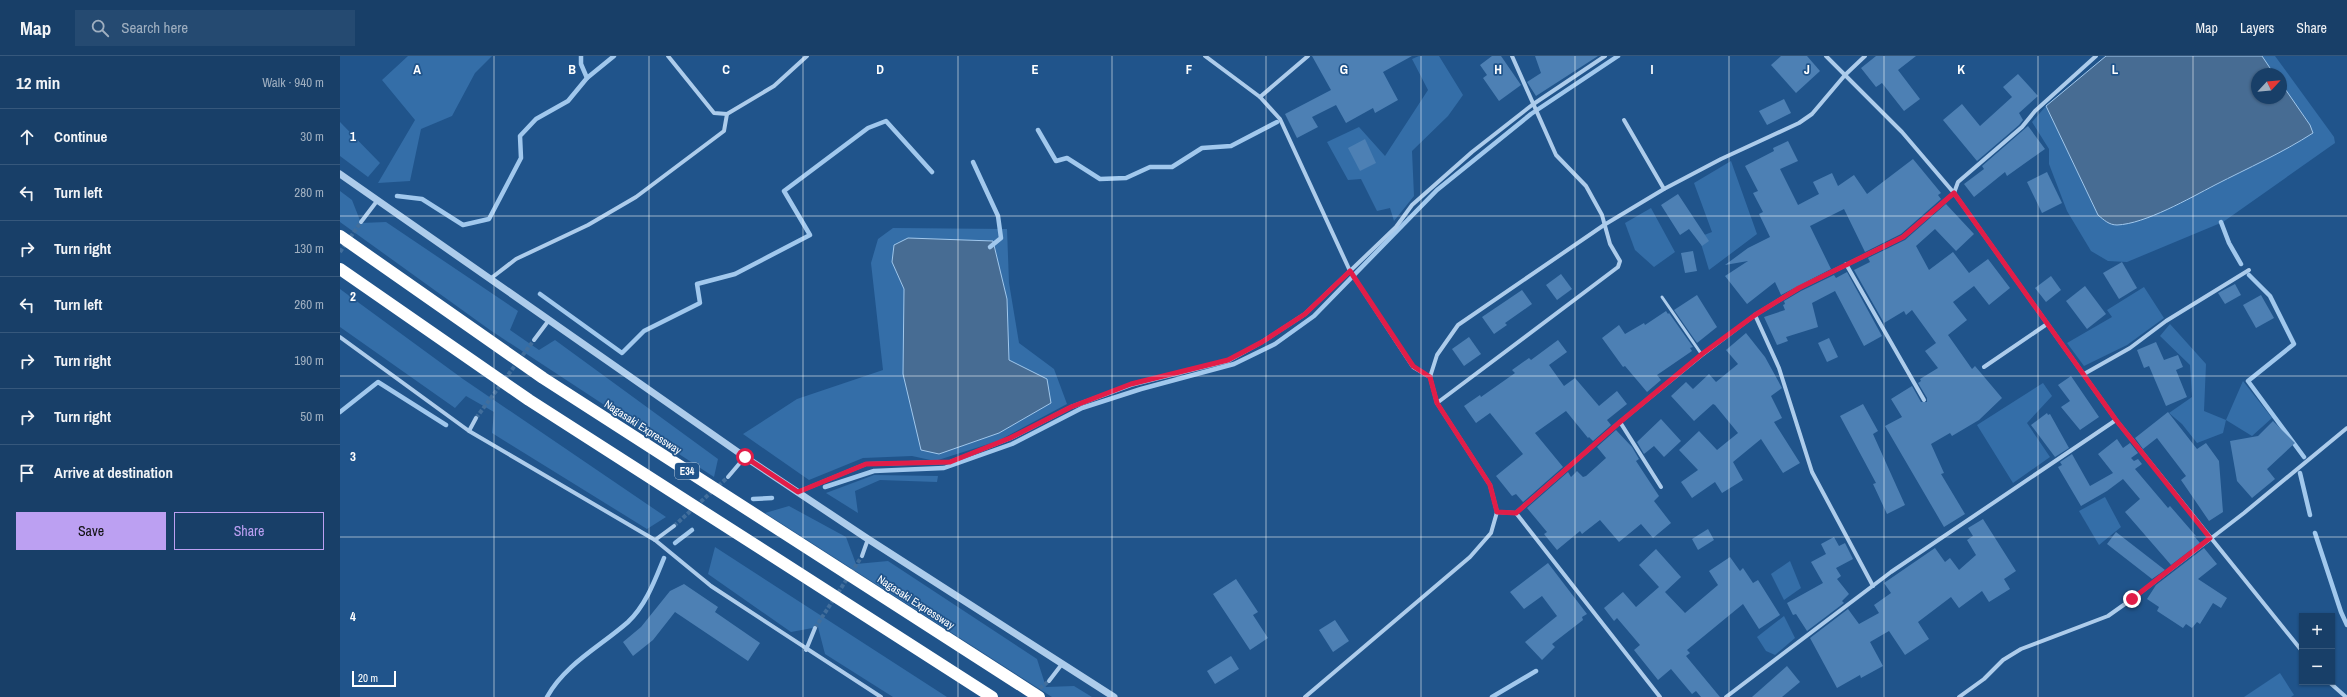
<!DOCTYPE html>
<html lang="en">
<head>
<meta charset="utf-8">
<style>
  body { margin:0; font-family:"Archivo Narrow",sans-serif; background:#254a71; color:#f1f3f6 }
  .controls { position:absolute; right:12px; bottom:12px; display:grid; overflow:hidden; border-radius:0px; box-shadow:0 1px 3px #0004 }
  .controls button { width:36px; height:36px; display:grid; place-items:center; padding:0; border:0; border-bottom:1px solid #36587c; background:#183f68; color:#f1f3f6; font:20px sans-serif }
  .compass { position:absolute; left:1911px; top:12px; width:36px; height:36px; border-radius:50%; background:#183f68; box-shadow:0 1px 3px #0004; rotate:64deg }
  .scale { position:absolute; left:12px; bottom:10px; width:44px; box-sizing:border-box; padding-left:4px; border:2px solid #fff; border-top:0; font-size:11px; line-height:14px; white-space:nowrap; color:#fff; -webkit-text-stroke:3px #20548b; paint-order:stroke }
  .stop { position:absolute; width:12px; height:12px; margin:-9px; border:3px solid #e11d48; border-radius:50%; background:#fff }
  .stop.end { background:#e11d48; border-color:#fff; box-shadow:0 1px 4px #0008 }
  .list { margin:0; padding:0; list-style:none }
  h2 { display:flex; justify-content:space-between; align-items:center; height:52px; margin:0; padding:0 16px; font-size:17px }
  h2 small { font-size:13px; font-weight:400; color:#9fafc0 }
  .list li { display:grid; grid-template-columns:26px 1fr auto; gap:12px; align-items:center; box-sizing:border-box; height:56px; padding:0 16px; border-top:1px solid #36587c }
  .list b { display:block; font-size:15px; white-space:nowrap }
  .list em { font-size:13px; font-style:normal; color:#9fafc0 }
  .actions { display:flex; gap:8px; padding:12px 16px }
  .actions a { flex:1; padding:9px 0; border:1px solid #bca0f2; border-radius:0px; text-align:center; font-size:14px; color:#bca0f2 }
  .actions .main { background:#bca0f2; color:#111 }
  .icon { flex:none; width:22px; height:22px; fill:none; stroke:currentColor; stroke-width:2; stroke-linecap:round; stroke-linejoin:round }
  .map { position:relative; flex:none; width:2007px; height:641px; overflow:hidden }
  header { display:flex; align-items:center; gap:24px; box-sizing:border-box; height:56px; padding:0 20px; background:#183f68; border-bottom:1px solid #36587c }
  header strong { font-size:19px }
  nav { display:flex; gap:22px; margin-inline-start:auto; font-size:14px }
  .search { width:280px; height:36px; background:#254a71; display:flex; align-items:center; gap:10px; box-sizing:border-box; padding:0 14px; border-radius:0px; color:#9fafc0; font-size:15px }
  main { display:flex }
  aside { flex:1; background:#183f68 }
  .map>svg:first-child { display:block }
  .green { fill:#346ea8; fill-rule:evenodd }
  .water { fill:#476c93; stroke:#a1c8ed }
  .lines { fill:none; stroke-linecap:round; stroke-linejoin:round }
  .stream { stroke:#a1c8ed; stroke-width:4.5 }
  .building { fill:#4d80b4 }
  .minor-tunnel { stroke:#416e9c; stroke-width:4; stroke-dasharray:4 2; stroke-linecap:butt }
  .service { stroke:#adcceb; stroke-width:3 }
  .minor { stroke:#adcceb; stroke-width:4 }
  .tertiary { stroke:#adcceb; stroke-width:7 }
  .motorway { stroke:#fff; stroke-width:12 }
  .route { stroke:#e11d48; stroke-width:5 }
  .grid { fill:none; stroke:#fff; stroke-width:1; stroke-opacity:0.55 }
  .labels { text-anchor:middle; stroke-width:3.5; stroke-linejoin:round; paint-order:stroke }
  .shield { fill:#20548b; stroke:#bcccdc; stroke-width:1 }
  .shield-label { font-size:10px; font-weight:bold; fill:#fff }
  .street-label { font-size:11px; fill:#fff; stroke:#20548b }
  .grid-label { font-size:13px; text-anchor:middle; font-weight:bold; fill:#fff; stroke:#20548b; stroke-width:3.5; stroke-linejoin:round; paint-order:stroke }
</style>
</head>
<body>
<header>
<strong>Map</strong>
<div class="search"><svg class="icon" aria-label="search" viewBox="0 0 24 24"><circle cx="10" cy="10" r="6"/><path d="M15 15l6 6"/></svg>Search here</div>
<nav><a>Map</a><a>Layers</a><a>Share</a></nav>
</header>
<main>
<aside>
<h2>12 min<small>Walk · 940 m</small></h2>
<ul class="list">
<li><svg class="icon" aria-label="ahead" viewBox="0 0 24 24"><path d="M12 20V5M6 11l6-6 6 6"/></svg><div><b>Continue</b></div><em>30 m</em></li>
<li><svg class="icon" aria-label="left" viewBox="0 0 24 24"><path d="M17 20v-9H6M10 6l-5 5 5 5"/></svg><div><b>Turn left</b></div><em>280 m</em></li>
<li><svg class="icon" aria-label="right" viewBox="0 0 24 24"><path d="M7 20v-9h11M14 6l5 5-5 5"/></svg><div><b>Turn right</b></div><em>130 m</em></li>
<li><svg class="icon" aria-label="left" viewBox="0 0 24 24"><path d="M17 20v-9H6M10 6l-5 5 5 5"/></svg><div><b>Turn left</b></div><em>260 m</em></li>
<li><svg class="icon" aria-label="right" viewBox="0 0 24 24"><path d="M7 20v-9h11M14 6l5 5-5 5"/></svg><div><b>Turn right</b></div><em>190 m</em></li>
<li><svg class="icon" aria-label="right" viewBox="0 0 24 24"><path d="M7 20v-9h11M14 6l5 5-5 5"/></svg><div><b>Turn right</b></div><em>50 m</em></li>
<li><svg class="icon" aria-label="arrive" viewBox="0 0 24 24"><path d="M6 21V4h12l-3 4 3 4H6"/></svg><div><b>Arrive at destination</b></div></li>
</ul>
<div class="actions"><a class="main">Save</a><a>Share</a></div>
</aside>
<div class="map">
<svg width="2007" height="641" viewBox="0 0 2007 641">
  <rect width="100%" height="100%" fill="#20548b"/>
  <g class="green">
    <path d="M68,0H152L135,17L112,60L81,73L70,125L38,127L75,64L42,24Z"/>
    <path d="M1079,0H1099L1123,39L1108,60L1072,95L1074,140L1054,165L1050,152L1037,155L1021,123L1008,124L987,86L1019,71L1045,100L1088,34L1072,3Z"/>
    <path d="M1922,0H1935L1994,81L1995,87L1883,166L1787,206L1768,205L1751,195L1727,155L1709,108V93L1692,66L1706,50L1758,159L1829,153L1952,90L1973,77C1967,56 1941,40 1941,18H1934Z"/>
    <path d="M0,66L40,107L28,121L0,100Z"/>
    <path d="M1391,105L1417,178L1369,214L1359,181L1372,176L1354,127Z"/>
    <path d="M0,135L12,144L21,167L46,166L178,255L170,274L199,294L215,284L378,403L374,421L150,274L0,166Z"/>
    <path d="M1311,152L1335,196L1314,211L1295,194L1285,167Z"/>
    <path d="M553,172L667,173L669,227L679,287L714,313L727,348L658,385L595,405L572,400L523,402L469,424L403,378L457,343L543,314L531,207L538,183ZM568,182L667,243L669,304L707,323L711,347L659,377L599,398L563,318L564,233L552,206L554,189Z"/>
    <path d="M1804,231L1824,262L1787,289L1744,310L1727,287L1772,261L1767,254Z"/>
    <path d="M0,233L123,323L326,461L307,473L152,377L154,356L126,340L115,352L0,271Z"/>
    <path d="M1830,268L1866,308L1864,355L1886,364L1903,325L1932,362L1912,380L1886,364L1883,377L1857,387L1842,368L1829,357L1852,341L1850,309L1820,280Z"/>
    <path d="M1703,327L1712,340L1687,367L1710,401L1673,427L1637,369Z"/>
    <path d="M534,419L598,420L597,426L540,424L515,435L518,457L486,437Z"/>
    <path d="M1765,441L1781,471L1759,489L1739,455Z"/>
    <path d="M449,450L506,481L516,508L548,505L697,603L706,631L734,630L752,641H712L425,457Z"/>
    <path d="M375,491L607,641H553L485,598L478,571L451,576L368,518Z"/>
    <path d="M1450,505L1461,532L1444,544L1431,518Z"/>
    <path d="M1444,560L1455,582L1435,599L1426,595L1417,581Z"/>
    <path d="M1940,617L1954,639L1951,641H1904Z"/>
  </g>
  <g class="water">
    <path d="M1766,0H1922L1934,18H1917V42H1941V27L1970,69L1973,77C1942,97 1908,112 1875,129C1850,142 1805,168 1777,169C1769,169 1764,164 1758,159L1706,50Z"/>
    <path d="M568,182L653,185L667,243L669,304L707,323L711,347L659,377L599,398L581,394L563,318L564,233L552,206L554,189Z"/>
  </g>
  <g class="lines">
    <g class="stream">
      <path d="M241,0V8L247,22"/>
      <path d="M698,74L716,105L727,102L760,123L786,122L810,111H832L862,92L891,90L937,66"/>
      <path d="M633,106L658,160L661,182L650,191"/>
      <path d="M57,140L82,143L123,169L149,163L181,102L180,80L196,63L228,45L247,22L274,0"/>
      <path d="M1881,166L1889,187L1901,208"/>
      <path d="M1909,219L1930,240L1954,288L1908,325L1964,401"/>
      <path d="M200,238L282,297L304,275L360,247L357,228L395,218L470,179L444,135L528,72L546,65L592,116"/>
      <path d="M0,356L38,326L106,369"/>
      <path d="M1960,417L1970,459"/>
      <path d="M485,431L534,415L604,412L672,388L742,352L801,333L894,308L935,288L974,260L1097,134L1191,58L1278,0"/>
      <path d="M413,443L432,442"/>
      <path d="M1975,477L2001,556L2007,569"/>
      <path d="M335,487L352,474"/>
      <path d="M207,641C225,608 261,590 288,566C306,549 315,524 324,502"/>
      <path d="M1152,641L1196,615"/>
    </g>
  </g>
  <g class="building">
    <path d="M972,0H1072L1043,16L1058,44L1035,57L1033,52L1006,67L996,49L972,61L978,71L957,82L945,58L991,34Z"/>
    <path d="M1152,0H1161L1181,29L1159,45L1143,22L1147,19L1140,9Z"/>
    <path d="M1195,0H1258L1196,40L1187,26L1201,17Z"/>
    <path d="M1441,0H1467L1480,15L1456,37L1431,9Z"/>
    <path d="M1536,0H1576L1558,14L1580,43L1564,55L1542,27L1536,31L1521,12Z"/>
    <path d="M1678,18L1698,40L1679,57L1683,64L1679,69L1637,105L1603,64L1622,48L1640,70L1672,41L1663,31Z"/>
    <path d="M1444,43L1451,57L1427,69L1419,55Z"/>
    <path d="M1688,70L1705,93L1667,120L1665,116L1634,141L1624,128L1644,113L1642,110Z"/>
    <path d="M1025,83L1036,107L1020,115L1008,92Z"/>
    <path d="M1448,85L1458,105L1440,113L1458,149L1479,138L1473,126L1492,117L1498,130L1514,119L1527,138L1573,103L1601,137L1598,139L1601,143L1561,178L1525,196L1504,153L1470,170L1491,213L1441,239L1435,226L1407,248L1385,220L1408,205L1385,209L1408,192L1430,181L1419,158L1423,156L1413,137L1418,135L1405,110L1434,95L1433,92Z"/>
    <path d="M1707,116L1722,147L1702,157L1687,126Z"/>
    <path d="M1338,138L1369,185L1362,190L1349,173L1340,179L1321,149Z"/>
    <path d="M1606,148L1634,178L1616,195L1595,173L1576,190L1589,214L1613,196L1629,217L1648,203L1670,232L1649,249L1634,230L1613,246L1627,264L1608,279L1632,313L1635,310L1662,342L1639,364L1612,380L1610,377L1591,388L1604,417L1601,418L1625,458L1604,471L1545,370L1562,361L1551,343L1572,330L1581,346H1587V342L1578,327L1581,325L1580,323L1598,312L1585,295L1596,287L1572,254L1566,259L1564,255L1544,267L1514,214L1530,206L1528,202L1565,184Z"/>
    <path d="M1353,195L1357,215L1345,217L1341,197Z"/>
    <path d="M1782,206L1797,232L1779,243L1763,217Z"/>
    <path d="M1507,216L1542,280L1524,290L1495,235L1472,247L1478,271L1446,281L1448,285L1437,289L1424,261L1445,254L1443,249L1445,248L1444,245L1461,235L1494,219L1496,222Z"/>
    <path d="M1221,218L1232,233L1217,244L1206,229Z"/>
    <path d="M1711,220L1721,234L1706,246L1695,232Z"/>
    <path d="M1895,228L1901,239L1885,248L1878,237Z"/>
    <path d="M1745,230L1766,258L1747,273L1726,245Z"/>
    <path d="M1182,234L1192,248L1165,267L1167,269L1154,278L1142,261Z"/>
    <path d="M1357,239L1377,271L1357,287L1334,254Z"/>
    <path d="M1921,239L1934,262L1916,272L1903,249Z"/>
    <path d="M1326,255L1328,258L1329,257L1353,291L1350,292L1352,295L1317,319L1321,324L1307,336L1285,310L1283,311L1262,282L1279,269L1285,278L1304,267L1305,269Z"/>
    <path d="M1406,277L1425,301L1442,332L1431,340L1442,362L1434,366L1460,407L1443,417L1421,383L1393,406L1403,424L1382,437L1375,426L1352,442L1341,426L1358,414L1339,394L1359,375L1377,394L1398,377L1375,349L1373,348L1354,365L1331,340L1346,326L1353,333L1369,318L1376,326L1398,308L1386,294Z"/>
    <path d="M1129,281L1141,298L1124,310L1112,293Z"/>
    <path d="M1489,282L1498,301L1487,306L1478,287Z"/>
    <path d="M1218,284L1227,296L1209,309L1224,330L1235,322L1259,350L1277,335L1287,348L1267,364L1271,369L1253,385L1249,381L1248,382L1226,355L1195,377L1223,411L1183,446L1176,438L1172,440L1156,420L1183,398L1150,357L1136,367L1124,350L1140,339L1141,341L1175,317L1172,314L1189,302L1191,304Z"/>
    <path d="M1816,286L1824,304L1838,299L1843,311L1836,314L1847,341L1826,350L1809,310L1804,312L1797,294Z"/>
    <path d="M1731,320L1759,361L1740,374L1721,351L1730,345L1718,329Z"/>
    <path d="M1523,348L1538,375L1533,378L1565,449L1547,458L1533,428L1536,427L1500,360Z"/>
    <path d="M1828,356L1857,393L1866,387L1879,405L1883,456L1869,465L1841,424L1846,420L1817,382L1803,393L1795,382Z"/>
    <path d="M1707,357L1708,359L1710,358L1729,392L1715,401L1691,369Z"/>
    <path d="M1321,363L1341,385L1324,401L1314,390L1304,398L1297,386Z"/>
    <path d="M1933,365L1955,387L1927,413L1935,423L1912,442L1897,425L1890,385L1918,380Z"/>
    <path d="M1276,374L1292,391L1299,403L1296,405L1319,440L1314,445L1331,467L1313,482L1301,468L1279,486L1260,464L1242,478L1240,475L1217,494L1204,478L1207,476L1187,452L1228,416L1231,421L1237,415L1243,421L1246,420L1266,402L1257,391Z"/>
    <path d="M1777,383L1783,392L1790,387L1798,397L1791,402L1794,405L1798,403L1802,408L1795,413L1828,452L1830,450L1856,480H1854L1860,487L1831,509L1785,456L1800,443L1783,423L1767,435L1741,450L1718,411L1722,409L1720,406L1732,398L1750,430L1773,417L1758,398Z"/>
    <path d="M1643,463L1676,515L1664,523L1670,533L1649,546L1642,535L1619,552L1611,541L1578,566L1589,583L1565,599L1549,575L1530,586L1543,610L1521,622L1520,619L1497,632L1470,582L1508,553L1519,568L1539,557L1534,549L1551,537L1544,527L1595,492L1605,506L1610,502L1619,514L1636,499L1627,484L1633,480L1628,472Z"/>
    <path d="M1368,473L1374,484L1358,494L1352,483Z"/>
    <path d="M1776,476L1825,514L1812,523L1767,488Z"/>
    <path d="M1494,481L1499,490L1505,487L1513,503L1496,512L1501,520L1497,523L1509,538L1502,545L1504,547L1467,575L1456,558L1453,559L1447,547L1483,527L1471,506L1486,498L1481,488Z"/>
    <path d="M1864,492L1877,508L1858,523L1887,542L1881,552L1873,547L1860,568L1857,566L1852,572L1846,568L1843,572L1817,555L1819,551L1807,543L1816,529Z"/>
    <path d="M1316,493L1341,521L1325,536L1345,557L1378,529L1369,515L1390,501L1400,515L1403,512L1413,527L1418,524L1440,559L1419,573L1403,548L1347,594L1350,597L1346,600L1380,641H1361L1356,635L1352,638L1331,613L1318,624L1294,594L1300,589L1277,562L1274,565L1264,552L1283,536L1296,551L1319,531L1299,509Z"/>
    <path d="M1208,507L1247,558L1242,561L1243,564L1212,588L1215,591L1202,604L1185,586L1217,560L1202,540L1184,553L1170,536Z"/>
    <path d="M896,523L918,556L913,559L928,582L910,594L873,538Z"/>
    <path d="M344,528L378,551L375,556L420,587L408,605L335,556L313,584L293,600L283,586L301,571L330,535Z"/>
    <path d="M995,564L1009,585L993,596L979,574Z"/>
    <path d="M891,600L899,613L875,628L867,615Z"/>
    <path d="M1447,610L1460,626L1442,641H1412Z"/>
  </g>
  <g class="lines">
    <g class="minor-tunnel">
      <path d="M0,196L21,166"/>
      <path d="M136,362L194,284"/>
      <path d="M334,470L388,421"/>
      <path d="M475,572L522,500"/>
      <path d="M695,636L709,625"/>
    </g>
    <path class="service" d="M1322,241L1362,299"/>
    <g class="minor">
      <path d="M328,0L374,57L387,58L434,30L467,0"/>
      <path d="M865,0L920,41L940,63L1010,215L1073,311L1090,321"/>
      <path d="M1486,0L1562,76L1614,137L1776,364L1962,595"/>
      <path d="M920,41L968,0"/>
      <path d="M1284,64L1324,133"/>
      <path d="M21,166L37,145"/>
      <path d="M1506,208L1584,344"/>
      <path d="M150,223L176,203L248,169L296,141L384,75L387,58"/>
      <path d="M1415,259L1439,312L1472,416L1533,530"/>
      <path d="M0,281L129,375L315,484L371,530L541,641"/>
      <path d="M194,284L209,264"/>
      <path d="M1644,311L1707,268"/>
      <path d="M1744,318L1790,292L1826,265L1909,214"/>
      <path d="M1097,347L1278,211L1280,205L1270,188L1262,159L1246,130L1216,99L1172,0"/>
      <path d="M1280,366L1321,431"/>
      <path d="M129,375L136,362"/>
      <path d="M388,421L405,401"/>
      <path d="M458,436L526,408L610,406L671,382L731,351L791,329L888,305L922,286L965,258L1056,171L1072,149L1132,96L1192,49L1265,0"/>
      <path d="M1157,456L1176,457L1320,641"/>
      <path d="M1176,457L1280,366L1362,299L1415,259L1459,232L1563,181L1614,137L1618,126L1682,71L1695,55L1756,0"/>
      <path d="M315,484L334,470"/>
      <path d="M522,500L528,483"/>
      <path d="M466,594L475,572"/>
      <path d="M709,625L722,608"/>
      <path d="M1989,626L2006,641"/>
      <path d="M965,641L1130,501L1151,477L1157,456L1150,429L1097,347L1090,321L1097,299L1118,269L1264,169L1324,133L1381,103L1459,67L1472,58L1505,19L1525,0"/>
      <path d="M1386,641L1551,516L1776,364"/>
      <path d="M1619,641L1644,623L1663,604L1681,593L1768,560L1792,543L1904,457L2007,372"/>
    </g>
    <path class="tertiary" d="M0,118L405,401L528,483L774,641"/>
    <g class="motorway">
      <path d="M0,180L203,322L699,641"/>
      <path d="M0,213L189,344L652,641"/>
    </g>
  </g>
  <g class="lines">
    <path class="route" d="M405,401L458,436L526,408L610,406L670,382L731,351L791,328L888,304L922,286L965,258L1010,215L1073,310L1090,321L1097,347L1150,429L1157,456L1176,457L1280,366L1362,298L1415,259L1459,232L1563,181L1614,137L1776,364L1870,482L1792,543"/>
  </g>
  <path class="grid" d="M154,0V641M309,0V641M463,0V641M618,0V641M772,0V641M926,0V641M1081,0V641M1235,0V641M1389,0V641M1544,0V641M1698,0V641M1853,0V641M0,160H2007M0,320H2007M0,481H2007"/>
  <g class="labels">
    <rect class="shield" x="335" y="407" width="24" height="16" rx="3"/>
    <g class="shield-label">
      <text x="347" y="419">E34</text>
    </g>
    <g class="street-label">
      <text transform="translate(303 371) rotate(33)" y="4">Nagasaki Expressway</text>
      <text transform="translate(576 546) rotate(33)" y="4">Nagasaki Expressway</text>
    </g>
  </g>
  <g class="grid-label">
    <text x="77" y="18">A</text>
    <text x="232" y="18">B</text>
    <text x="386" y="18">C</text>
    <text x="540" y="18">D</text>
    <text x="695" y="18">E</text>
    <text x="849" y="18">F</text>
    <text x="1004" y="18">G</text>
    <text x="1158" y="18">H</text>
    <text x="1312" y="18">I</text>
    <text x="1467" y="18">J</text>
    <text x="1621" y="18">K</text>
    <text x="1775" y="18">L</text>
    <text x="13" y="85">1</text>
    <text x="13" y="245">2</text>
    <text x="13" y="405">3</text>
    <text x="13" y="565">4</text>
  </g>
</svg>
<div class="controls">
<button>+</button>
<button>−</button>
</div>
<svg class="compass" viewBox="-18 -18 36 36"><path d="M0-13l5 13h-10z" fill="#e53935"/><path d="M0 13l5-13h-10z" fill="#9fafc0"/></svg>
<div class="scale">20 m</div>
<div class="stop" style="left:405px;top:401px"></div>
<div class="stop end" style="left:1792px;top:543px"></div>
</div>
</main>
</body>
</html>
